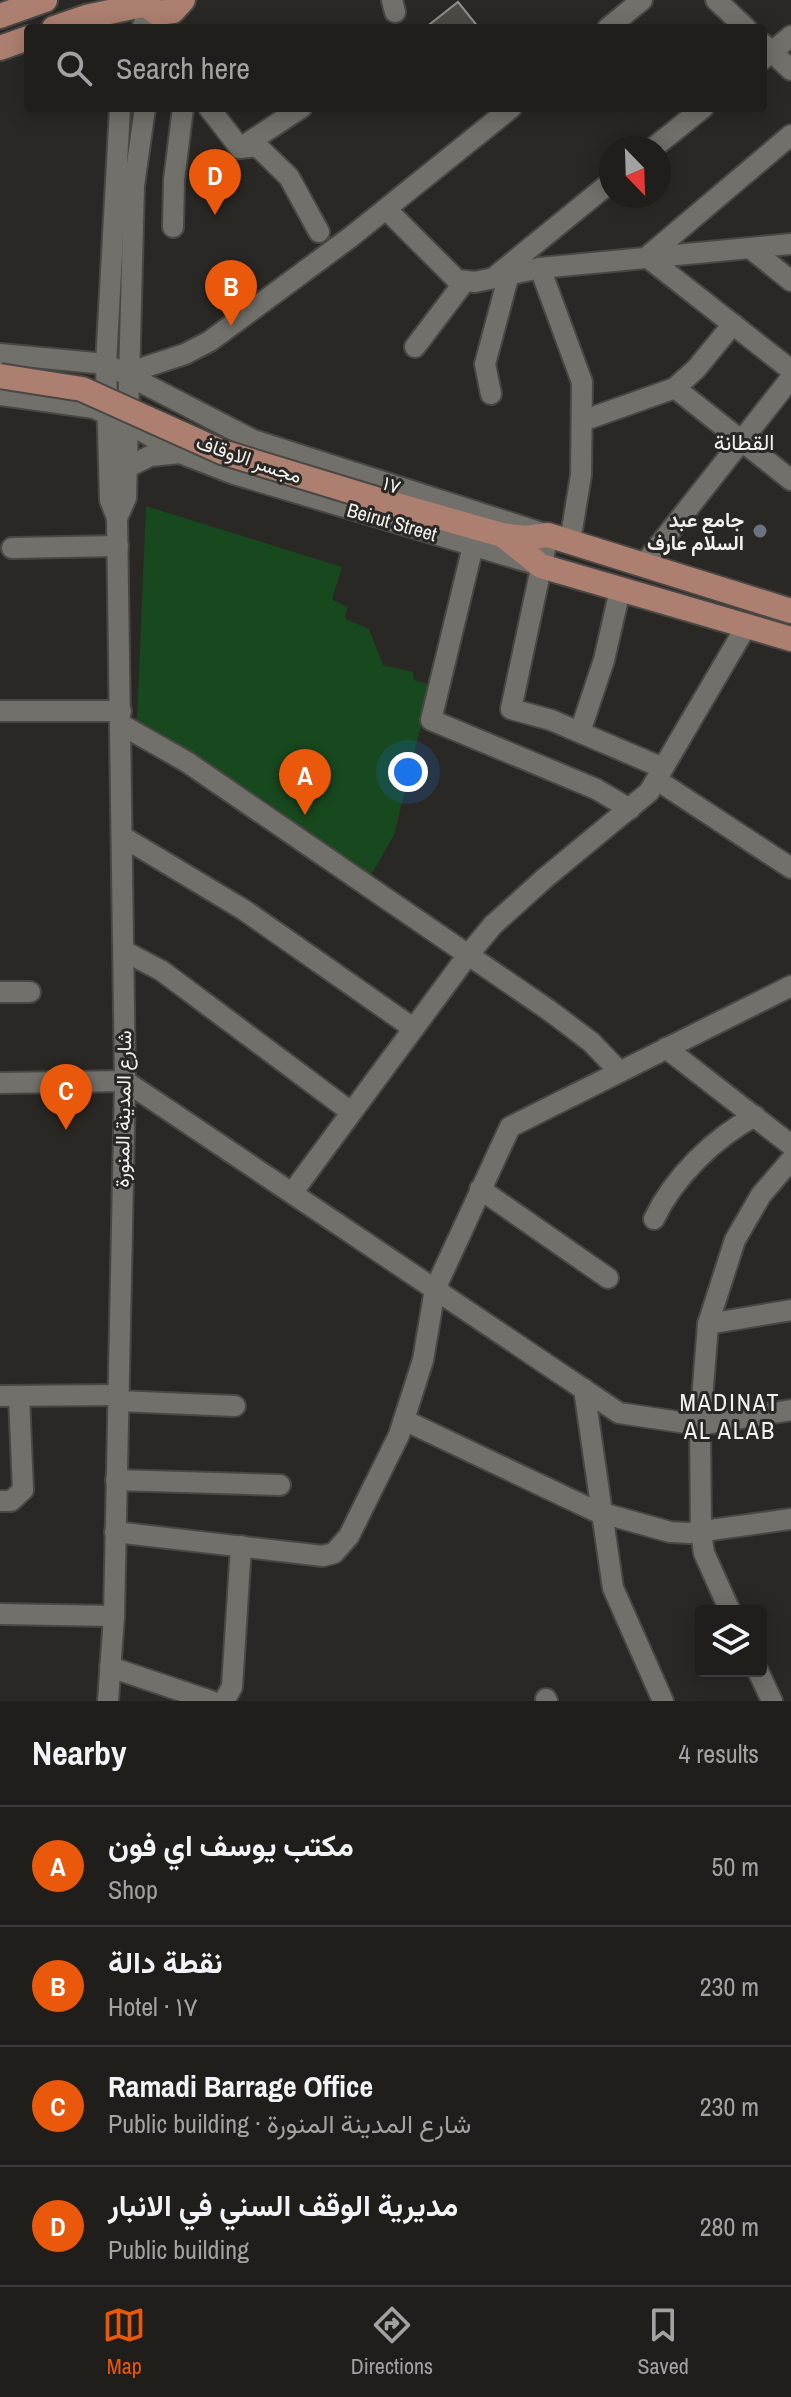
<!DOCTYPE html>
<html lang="en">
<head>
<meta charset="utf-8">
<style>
  body { margin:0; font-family:"Archivo Narrow",Vazirmatn,sans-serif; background:#2d2b28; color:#f1f3f6 }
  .controls { position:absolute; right:24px; bottom:24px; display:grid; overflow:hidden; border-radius:8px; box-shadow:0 4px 20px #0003 }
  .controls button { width:72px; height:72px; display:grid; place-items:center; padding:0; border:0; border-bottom:2px solid #3d3c3a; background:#201e1b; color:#f1f3f6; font:40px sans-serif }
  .compass { position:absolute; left:599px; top:136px; width:72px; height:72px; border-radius:50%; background:#201e1b; box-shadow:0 4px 20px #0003; rotate:157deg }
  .you { position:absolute; left:408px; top:772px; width:28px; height:28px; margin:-20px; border:6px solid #fff; border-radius:50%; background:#1a73e8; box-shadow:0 0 0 12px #1a73e833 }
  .badge { display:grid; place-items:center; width:52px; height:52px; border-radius:50%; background:#ea580c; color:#fff; font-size:26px; font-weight:700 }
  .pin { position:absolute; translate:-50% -66px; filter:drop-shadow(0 2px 4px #0008) }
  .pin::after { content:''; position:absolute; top:42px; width:28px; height:24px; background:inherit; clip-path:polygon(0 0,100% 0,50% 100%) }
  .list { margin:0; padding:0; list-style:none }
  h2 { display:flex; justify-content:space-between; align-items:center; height:104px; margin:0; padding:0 32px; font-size:34px }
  h2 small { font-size:26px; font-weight:400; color:#a2a2a3 }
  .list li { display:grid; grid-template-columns:52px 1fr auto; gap:24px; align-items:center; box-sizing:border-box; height:120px; padding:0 32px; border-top:2px solid #3d3c3a }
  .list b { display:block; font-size:30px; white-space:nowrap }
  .list p { margin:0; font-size:26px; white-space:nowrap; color:#a2a2a3 }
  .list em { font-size:26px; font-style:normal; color:#a2a2a3 }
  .icon { flex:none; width:44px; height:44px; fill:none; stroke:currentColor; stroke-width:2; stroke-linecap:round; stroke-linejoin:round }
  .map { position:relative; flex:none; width:791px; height:1701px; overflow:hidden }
  .search { position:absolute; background:#201e1b; box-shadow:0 4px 20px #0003; left:24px; right:24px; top:24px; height:88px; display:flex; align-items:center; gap:20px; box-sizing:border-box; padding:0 28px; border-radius:8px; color:#a2a2a3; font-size:30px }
  .sheet { height:584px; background:#201e1b }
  nav { display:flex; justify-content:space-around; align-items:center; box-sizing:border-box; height:112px; border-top:2px solid #3d3c3a; background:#201e1b; font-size:22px; color:#a2a2a3 }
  nav a { display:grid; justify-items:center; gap:4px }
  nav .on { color:#ea580c }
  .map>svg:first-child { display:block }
  .green { fill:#18481e }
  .building { fill:#4d4b46; stroke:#908e88; stroke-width:2 }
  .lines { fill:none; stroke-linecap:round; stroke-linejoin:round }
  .minor-casing { stroke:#494743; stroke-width:24 }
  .major-casing { stroke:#494743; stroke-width:28 }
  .minor { stroke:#71706a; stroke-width:20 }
  .major { stroke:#ad7f70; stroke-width:24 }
  .major-bridge-casing { stroke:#494743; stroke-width:28; stroke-linecap:butt }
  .major-bridge { stroke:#ad7f70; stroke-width:24 }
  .worship-dot { fill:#6b7280; stroke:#2a2824; stroke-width:3 }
  .labels { text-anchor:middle; stroke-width:6; stroke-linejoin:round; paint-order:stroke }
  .street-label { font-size:20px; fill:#f2f1ee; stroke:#2a2824 }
  .poi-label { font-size:20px; font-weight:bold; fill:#f2f1ee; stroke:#2a2824; text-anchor:end }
  .neighbourhood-label { font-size:22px; fill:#f2f1ee; stroke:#2a2824 }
  .quarter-label { font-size:24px; letter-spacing:2px; fill:#f2f1ee; stroke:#2a2824 }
</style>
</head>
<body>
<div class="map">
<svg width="791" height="1701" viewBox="0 0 791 1701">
  <rect width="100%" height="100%" fill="#2a2824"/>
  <path class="green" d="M146,506L342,567L332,599L347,607L345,619L369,629L383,665L413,672L414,680L431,685L394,835L371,875L137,720Z"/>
  <path class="building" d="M458,2L479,28H425Z"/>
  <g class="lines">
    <defs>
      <g id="minor">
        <path d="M392,0L395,12"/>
        <path d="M716,0L746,28"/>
        <path d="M142,28L149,11"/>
        <path d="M608,28L642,0"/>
        <path d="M763,44L791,70"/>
        <path d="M763,59L791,36"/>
        <path d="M209,108L240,148L257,146L289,177L319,232"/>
        <path d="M791,135L647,257L791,370"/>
        <path d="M240,148L301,108"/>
        <path d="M653,148L703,108"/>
        <path d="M386,209L457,280L475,282L540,268L791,244"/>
        <path d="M173,227L174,180L183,108"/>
        <path d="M750,248L791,281"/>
        <path d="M540,268L582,382L581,475L570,542"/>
        <path d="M497,275L611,182"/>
        <path d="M415,347L465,281"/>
        <path d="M0,354L106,364L253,440L548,535L511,709L551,720L663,768"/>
        <path d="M127,373L185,354L210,341L352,236L511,108"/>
        <path d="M675,388L791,480"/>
        <path d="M491,394L485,364L509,274"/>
        <path d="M0,395L94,408L126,422L180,453L234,474L535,564"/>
        <path d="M582,421L675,388L696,369L733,324"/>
        <path d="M126,468L150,456L180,453"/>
        <path d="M117,518L126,498L134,185L145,108"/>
        <path d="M473,546L431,720L596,789L630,809"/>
        <path d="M12,548L118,546"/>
        <path d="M645,563L791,378"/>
        <path d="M0,711H121"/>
        <path d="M122,725L187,762L550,1011L591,1042L619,1071"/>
        <path d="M580,732L604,660L620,590"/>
        <path d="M657,780L791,868"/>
        <path d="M123,837L244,910L413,1028"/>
        <path d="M124,951L162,971L351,1112"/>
        <path d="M0,992H30"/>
        <path d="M666,1048L791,1145"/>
        <path d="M0,1083L125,1081L619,1413L700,1425L791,1410"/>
        <path d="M480,1189L608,1278"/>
        <path d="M292,1193L468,955L493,925L545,878L649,792L747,625"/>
        <path d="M654,1219C674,1177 714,1138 755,1116"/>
        <path d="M708,1324L791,1310"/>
        <path d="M584,1389L613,1588L663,1701"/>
        <path d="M0,1396L118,1395"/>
        <path d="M118,1401L235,1406"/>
        <path d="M404,1420L595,1511L670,1532L689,1533L791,1519"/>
        <path d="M116,1480L280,1485"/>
        <path d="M0,1501H11L23,1490L19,1396"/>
        <path d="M115,1532L323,1556L334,1553L349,1536L399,1435L423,1360L435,1289L510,1127L791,986"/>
        <path d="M730,1611L704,1553L701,1531L700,1425L708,1324L735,1240L761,1195L791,1160"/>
        <path d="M0,1614L114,1616"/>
        <path d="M110,1667L211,1701"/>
        <path d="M758,1671L772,1701"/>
        <path d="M546,1699L547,1701"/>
        <path d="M108,1701L114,1616L125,1081L117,518L110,500L106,364L120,108"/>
        <path d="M224,1701L232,1687L241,1546"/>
      </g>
      <g id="major">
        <path d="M139,0L157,13L173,11L183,0"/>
        <path d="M0,16L45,0"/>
        <path d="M54,28L86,17L142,5"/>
        <path d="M0,48L28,38"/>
        <path d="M379,500L502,535L525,538L548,535L791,611"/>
        <path d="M504,536L541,566L791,639"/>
      </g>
    </defs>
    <use href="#minor" class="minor-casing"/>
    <use href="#major" class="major-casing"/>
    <use href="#minor" class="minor"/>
    <use href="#major" class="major"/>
    <defs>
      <path id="major-bridge" d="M0,376L82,389L222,452L379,500"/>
    </defs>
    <use href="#major-bridge" class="major-bridge-casing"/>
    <use href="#major-bridge" class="major-bridge"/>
  </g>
  <circle class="worship-dot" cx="760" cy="531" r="8"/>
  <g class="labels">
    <g class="street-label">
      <text transform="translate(249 459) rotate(19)" y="7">مجسر الاوقاف</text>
      <text transform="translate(392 485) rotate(18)" y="7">١٧</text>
      <text transform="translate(392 522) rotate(16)" y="7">Beirut Street</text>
      <text transform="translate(123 1109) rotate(-89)" y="7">شارع المدينة المنورة</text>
    </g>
    <g class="poi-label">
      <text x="744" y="527">جامع عبد<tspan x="744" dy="23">السلام عارف</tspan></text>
    </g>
    <g class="neighbourhood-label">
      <text x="744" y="450">القطانة</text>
    </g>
    <g class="quarter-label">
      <text x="730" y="1411">MADINAT<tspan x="730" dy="28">AL ALAB</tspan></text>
    </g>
  </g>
</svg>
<div class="controls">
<button><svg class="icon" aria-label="layers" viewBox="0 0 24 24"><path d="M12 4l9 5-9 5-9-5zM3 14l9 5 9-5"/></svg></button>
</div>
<svg class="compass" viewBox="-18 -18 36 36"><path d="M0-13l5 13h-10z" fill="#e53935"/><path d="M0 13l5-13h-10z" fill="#a2a2a3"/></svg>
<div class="you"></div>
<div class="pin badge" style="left:305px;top:815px">A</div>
<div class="pin badge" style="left:231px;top:326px">B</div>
<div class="pin badge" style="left:66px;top:1130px">C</div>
<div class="pin badge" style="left:215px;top:215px">D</div>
<div class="search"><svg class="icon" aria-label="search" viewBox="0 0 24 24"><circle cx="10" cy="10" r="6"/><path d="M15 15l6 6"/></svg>Search here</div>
</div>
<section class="sheet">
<h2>Nearby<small>4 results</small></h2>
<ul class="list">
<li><span class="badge">A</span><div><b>مكتب يوسف اي فون</b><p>Shop</p></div><em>50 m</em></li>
<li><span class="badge">B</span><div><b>نقطة دالة</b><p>Hotel · ١٧</p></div><em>230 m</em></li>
<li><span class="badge">C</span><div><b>Ramadi Barrage Office</b><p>Public building · شارع المدينة المنورة</p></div><em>230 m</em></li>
<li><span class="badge">D</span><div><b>مديرية الوقف السني في الانبار</b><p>Public building</p></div><em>280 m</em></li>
</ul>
</section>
<nav>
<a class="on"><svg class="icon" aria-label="map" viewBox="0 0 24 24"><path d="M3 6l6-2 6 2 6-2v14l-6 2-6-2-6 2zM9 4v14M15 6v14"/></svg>Map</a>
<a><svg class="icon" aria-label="directions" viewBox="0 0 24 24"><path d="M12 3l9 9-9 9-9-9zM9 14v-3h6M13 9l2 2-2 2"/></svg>Directions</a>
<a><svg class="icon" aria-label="saved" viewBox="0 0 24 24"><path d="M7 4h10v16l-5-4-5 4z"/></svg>Saved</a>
</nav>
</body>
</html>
